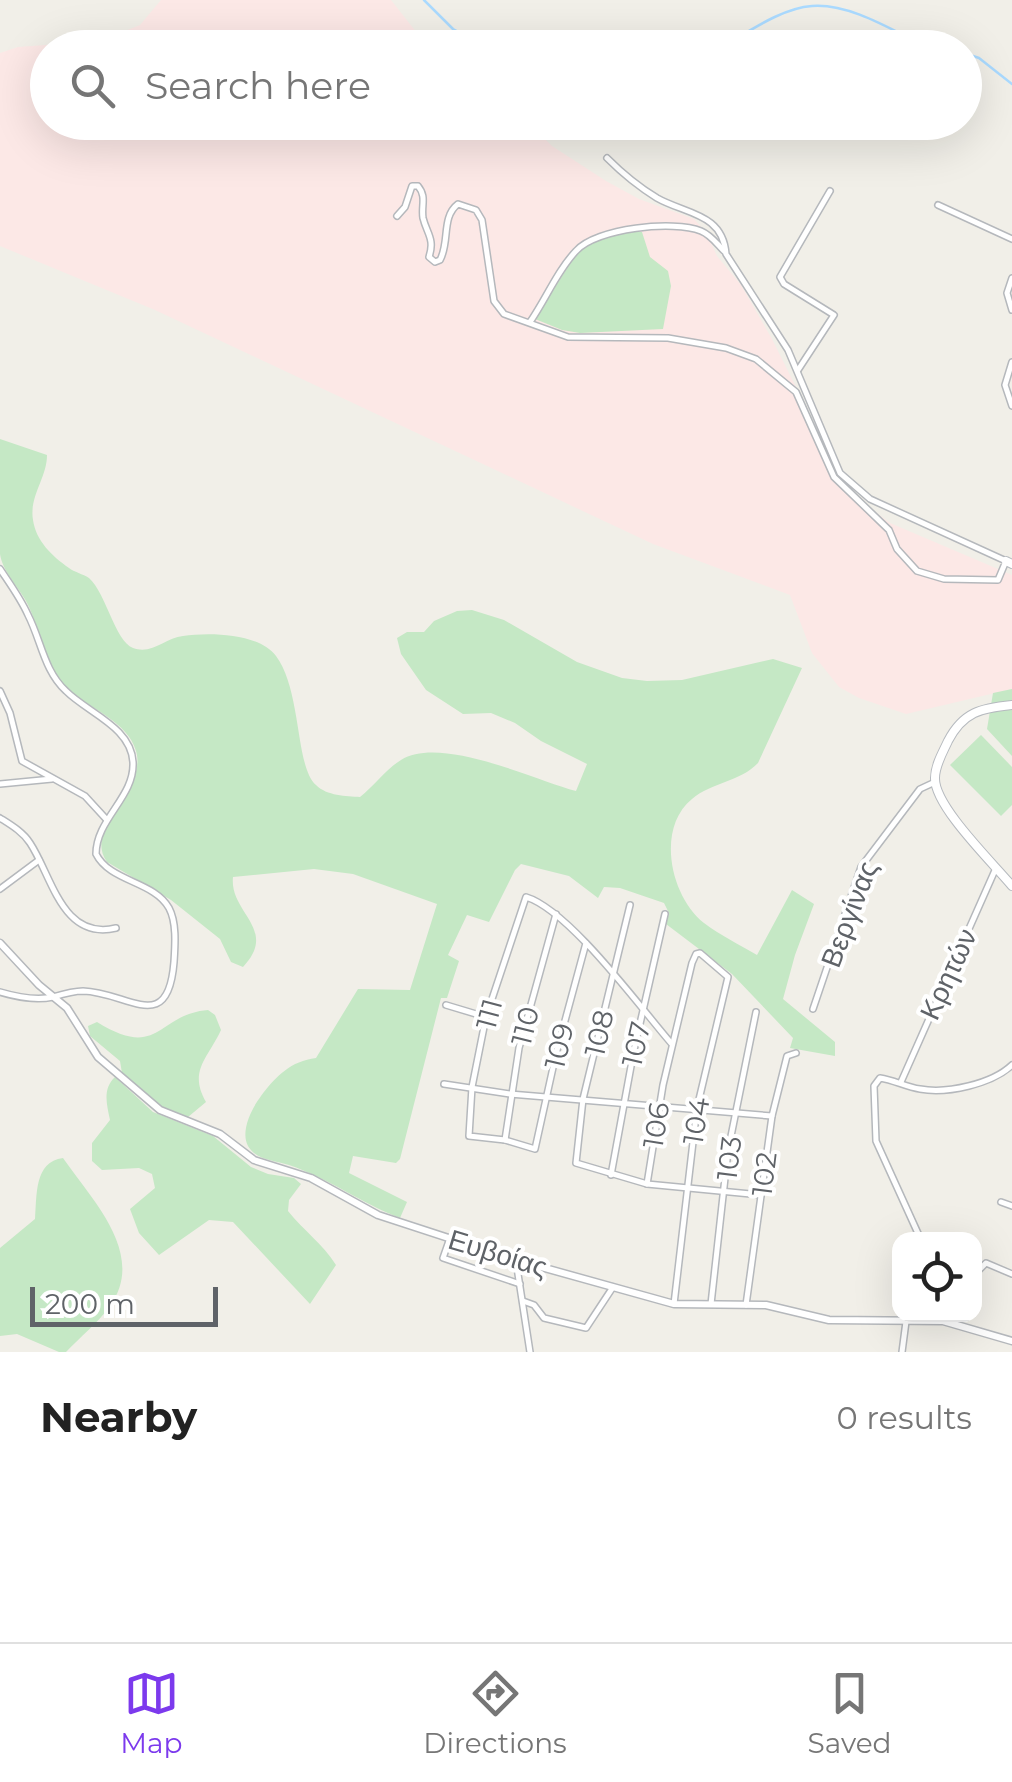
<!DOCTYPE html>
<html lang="en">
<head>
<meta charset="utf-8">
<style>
  body { margin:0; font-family:Montserrat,sans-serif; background:#f6f6f6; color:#222 }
  .controls { position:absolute; right:30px; bottom:30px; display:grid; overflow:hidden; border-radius:20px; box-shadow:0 10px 40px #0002 }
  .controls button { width:90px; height:90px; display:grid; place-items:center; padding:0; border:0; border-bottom:2px solid #e0e0e0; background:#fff; color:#222; font:50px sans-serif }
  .scale { position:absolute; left:30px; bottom:25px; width:188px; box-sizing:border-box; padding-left:10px; border:5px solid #5f6368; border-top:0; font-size:28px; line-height:35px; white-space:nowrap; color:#5f6368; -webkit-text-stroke:8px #fff; paint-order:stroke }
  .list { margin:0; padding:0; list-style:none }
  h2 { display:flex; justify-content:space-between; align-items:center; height:130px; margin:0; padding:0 40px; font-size:42px }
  h2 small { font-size:32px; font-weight:400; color:#767676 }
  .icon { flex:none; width:55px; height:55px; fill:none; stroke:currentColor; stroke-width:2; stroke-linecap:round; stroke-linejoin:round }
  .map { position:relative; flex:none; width:1012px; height:1352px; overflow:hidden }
  .search { position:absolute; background:#fff; box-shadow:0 10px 40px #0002; left:30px; right:30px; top:30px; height:110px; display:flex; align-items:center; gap:25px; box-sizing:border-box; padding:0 35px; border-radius:55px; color:#767676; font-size:38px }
  .sheet { height:290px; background:#fff }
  nav { display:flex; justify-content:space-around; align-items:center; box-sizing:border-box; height:140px; border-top:2px solid #e0e0e0; background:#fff; font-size:28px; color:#767676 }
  nav a { display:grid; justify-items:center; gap:5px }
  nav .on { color:#7c3aed }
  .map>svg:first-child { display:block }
  .medical { fill:#fce8e6 }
  .green { fill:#c5e8c5 }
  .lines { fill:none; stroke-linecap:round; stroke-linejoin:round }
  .stream { stroke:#aadaff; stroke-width:2.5 }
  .minor-casing { stroke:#b5b8bc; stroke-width:8 }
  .tertiary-casing { stroke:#b5b8bc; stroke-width:9 }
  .secondary-casing { stroke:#b6babf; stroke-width:10 }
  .minor { stroke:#fff; stroke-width:5 }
  .tertiary { stroke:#fff; stroke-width:6 }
  .secondary { stroke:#fff; stroke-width:8 }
  .labels { text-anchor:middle; stroke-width:8; stroke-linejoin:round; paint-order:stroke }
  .street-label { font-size:28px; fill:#5f6368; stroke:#fff }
</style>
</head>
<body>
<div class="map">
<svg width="1012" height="1352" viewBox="0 0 1012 1352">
  <rect width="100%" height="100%" fill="#f1efe8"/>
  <path class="medical" d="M161,0H391L417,33L447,47L48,48V122L529,123L552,146L606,181L639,199L694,219L706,232L717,256L741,285L772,339L800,395L831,472L854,496L890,523L1012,575V689L906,714L859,698L839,687L812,653L790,595L653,544L155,310L0,246V53L18,47L86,42L120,33L140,25Z"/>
  <g class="green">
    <path d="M629,232H642L650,257L668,271L671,286L663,329L580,333L562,330L535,319L576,254L598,236Z"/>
    <path d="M0,439L47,455C47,478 29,496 33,520C36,541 52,556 69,568C74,572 83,574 89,578C106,593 115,641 133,648C152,655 165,638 183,636C209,632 259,633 276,656C302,691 295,767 316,785C327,796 346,796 360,797C374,786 386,769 401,760C441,735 534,780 576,791L587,764L541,741L515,723L491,713L463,714L426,690L401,654L397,638L407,632H424L434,621L457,611L472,610L504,620L577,662L622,678L647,681L682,680L773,659L802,668L758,763C740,782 712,782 692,799C656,828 670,896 704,923C720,935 740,945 757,955L792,890L814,904L795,955L783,999L835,1042V1056L790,1048L793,1038L732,974L666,924L669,913L664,903L620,888L604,887L598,898L569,876L521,864L515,870L489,922L467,915L448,955L459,961L447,998H441L400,1159L396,1163L353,1156L349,1173L407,1202L400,1218C361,1203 328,1178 289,1165C274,1160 256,1160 248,1146C240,1131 252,1108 261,1096C276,1076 291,1061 316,1058L358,989L410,990L437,904L353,874L314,869L233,877C229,913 279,929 243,967L231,962L220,939L171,900L107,862C82,826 148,792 136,751C128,722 90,709 69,690C45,667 41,629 26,601C18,587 2,570 0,554C0,517 0,477 0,439Z"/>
    <path d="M1012,689V756L987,729L993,693Z"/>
    <path d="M981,735L1012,767V805L1001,816L950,765Z"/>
    <path d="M208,1010L215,1015L221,1030C208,1058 188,1071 206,1102L188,1117L163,1108L122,1073L120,1061L90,1036L88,1026L97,1022C160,1061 157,1014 208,1010Z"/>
    <path d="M115,1077L153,1112L213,1136L251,1167L268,1174L294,1178L301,1184L289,1200L288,1211C304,1231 323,1244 336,1265L310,1304L233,1222L209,1220L159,1255L139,1233L130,1209L155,1188L152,1174L139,1168L102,1170L92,1161V1143L110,1120C107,1105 102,1089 115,1077Z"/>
    <path d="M63,1158C92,1200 147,1254 110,1306C98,1323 80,1337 66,1352H59L17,1334L0,1336V1248L35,1219C37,1195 34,1162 63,1158Z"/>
  </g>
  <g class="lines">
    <g class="stream">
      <path d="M424,0L453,29L487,48"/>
      <path d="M720,48C747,33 781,8 812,6C851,3 895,32 929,48"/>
      <path d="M964,53L979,58L1012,84"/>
    </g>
    <defs>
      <g id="minor">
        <path d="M938,205L1012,239"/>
        <path d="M397,216L405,207L412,186H418C427,197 421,205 423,218C427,234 435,239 429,257L435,262L440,260C450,242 441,217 458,204L476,210L482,220L494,301L504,314L568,337L668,338L726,348L756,359L796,392L834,477L889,530L897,549L917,571L944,579L998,580L1006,561L870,499L840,473L788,350L726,254C723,213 685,214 657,198C639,187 621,172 607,158"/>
        <path d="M1012,278L1007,293L1012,310"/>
        <path d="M530,322C546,299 557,271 576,251C596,228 674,220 701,231C711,235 717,244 724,251"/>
        <path d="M1012,362L1005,385L1012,406"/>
        <path d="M798,370L834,315L784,284L780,277L830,191"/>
        <path d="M0,569C10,584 21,599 28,615C41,640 44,671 66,691C88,713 131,727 133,762C135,797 96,819 96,854C110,882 154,881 169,908C177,923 175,946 174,962C168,1037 128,992 83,991C73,991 63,994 53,997C35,1001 17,997 0,992"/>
        <path d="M0,691L10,713L22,761L85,796L107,820"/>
        <path d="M0,784L52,779"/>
        <path d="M0,818C11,825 23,832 30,843C52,876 62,941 116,928"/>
        <path d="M0,889L39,860"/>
        <path d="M630,905L583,1099L576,1163L647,1184L761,1195"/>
        <path d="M586,943L556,1054L535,1149L505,1140L469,1136L472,1087L486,1017L526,897C569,910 639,1006 671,1043"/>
        <path d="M446,1005L486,1017"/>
        <path d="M813,1009L861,867L920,789L935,782"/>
        <path d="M901,1082L996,868"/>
        <path d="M444,1084L510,1094L772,1116"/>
        <path d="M505,1140L519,1048L556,914"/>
        <path d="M611,1175L634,1050L665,914"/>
        <path d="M647,1184L663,1085L692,963L696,954L700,953L728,977L697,1108L674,1304"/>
        <path d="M1001,1202L1012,1206"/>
        <path d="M450,1238L443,1258L520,1284"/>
        <path d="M921,1240L876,1141L874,1086L880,1078C894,1080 906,1087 920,1089C947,1094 992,1084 1012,1065"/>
        <path d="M516,1261L530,1352"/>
        <path d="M974,1275L986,1263L1012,1274"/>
        <path d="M523,1301L534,1305L544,1318L586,1328L613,1287"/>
        <path d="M711,1304L728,1151L756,1012"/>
        <path d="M746,1305L772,1116L787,1056L796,1053"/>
        <path d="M902,1352L907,1314"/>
      </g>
      <path id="tertiary" d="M0,943L39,985L67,1008L98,1057L160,1110L220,1134L254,1160L311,1178L378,1215L516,1260L674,1304L766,1305L829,1320L943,1321L1012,1341"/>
      <g id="secondary">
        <path d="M1006,561L1012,564"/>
        <path d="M1012,705C981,708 963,712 948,741C943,752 935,765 935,778C934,806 993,863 1012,886"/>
      </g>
    </defs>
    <use href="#minor" class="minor-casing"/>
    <use href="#tertiary" class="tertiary-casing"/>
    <use href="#secondary" class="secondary-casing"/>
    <use href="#minor" class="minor"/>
    <use href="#tertiary" class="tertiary"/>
    <use href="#secondary" class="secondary"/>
  </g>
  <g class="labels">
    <g class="street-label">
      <text transform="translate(849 914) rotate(-69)" y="10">Βεργίνας</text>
      <text transform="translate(948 974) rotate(-65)" y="10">Κρητών</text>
      <text transform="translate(489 1014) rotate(-75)" y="10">111</text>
      <text transform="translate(525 1026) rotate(-76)" y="10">110</text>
      <text transform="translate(599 1033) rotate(-77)" y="10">108</text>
      <text transform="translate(636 1044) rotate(-77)" y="10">107</text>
      <text transform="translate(559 1046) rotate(-77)" y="10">109</text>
      <text transform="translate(696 1121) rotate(-81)" y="10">104</text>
      <text transform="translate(656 1125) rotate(-81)" y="10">106</text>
      <text transform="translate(729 1158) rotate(-83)" y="10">103</text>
      <text transform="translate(764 1174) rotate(-83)" y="10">102</text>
      <text transform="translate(498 1253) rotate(17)" y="10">Ευβοίας</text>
    </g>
  </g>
</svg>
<div class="controls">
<button><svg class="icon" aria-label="locate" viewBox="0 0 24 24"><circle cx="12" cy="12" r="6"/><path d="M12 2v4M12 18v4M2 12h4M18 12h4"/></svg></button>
</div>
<div class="scale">200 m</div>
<div class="search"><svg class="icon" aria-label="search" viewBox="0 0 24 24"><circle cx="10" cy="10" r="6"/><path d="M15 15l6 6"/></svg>Search here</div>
</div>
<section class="sheet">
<h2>Nearby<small>0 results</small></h2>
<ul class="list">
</ul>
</section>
<nav>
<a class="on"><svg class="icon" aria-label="map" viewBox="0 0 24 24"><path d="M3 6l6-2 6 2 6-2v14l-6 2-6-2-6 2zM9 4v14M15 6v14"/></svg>Map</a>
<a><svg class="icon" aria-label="directions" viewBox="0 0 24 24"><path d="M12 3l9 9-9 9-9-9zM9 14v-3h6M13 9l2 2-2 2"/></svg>Directions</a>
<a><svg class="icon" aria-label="saved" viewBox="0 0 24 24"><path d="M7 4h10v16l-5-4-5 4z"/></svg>Saved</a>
</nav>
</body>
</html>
